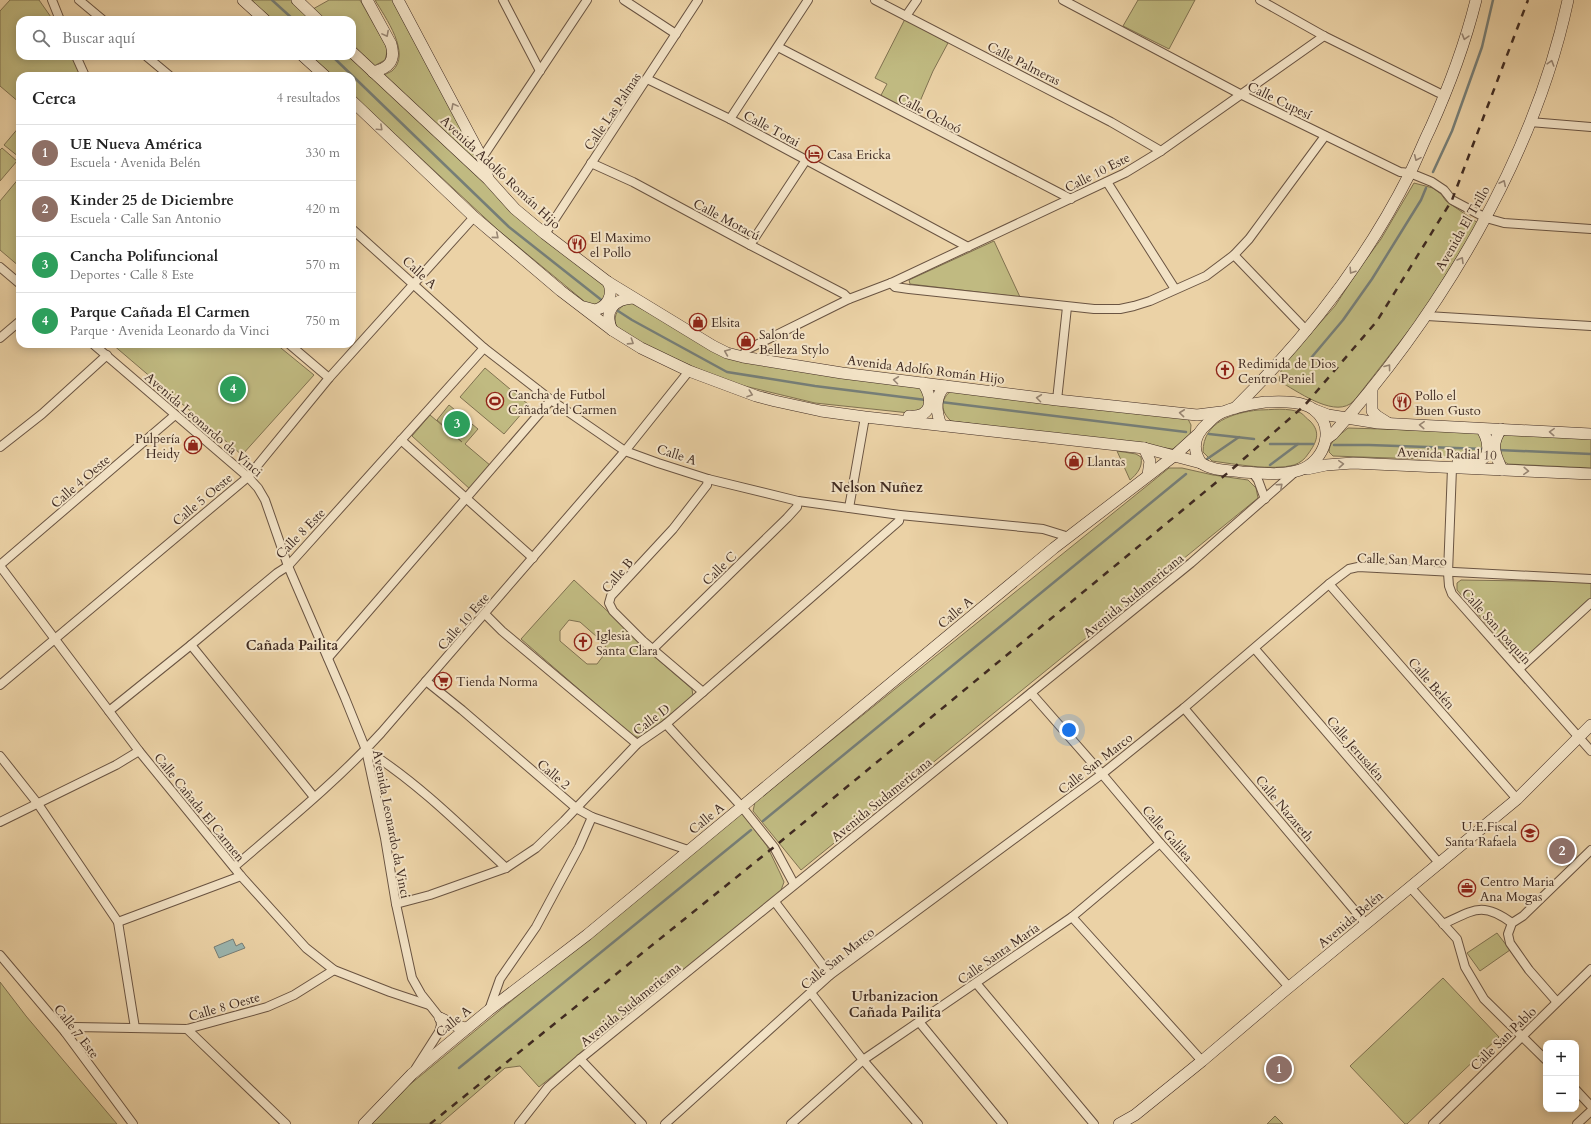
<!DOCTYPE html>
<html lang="es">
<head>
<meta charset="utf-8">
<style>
  body { margin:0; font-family:Cardo,serif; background:#f6f6f6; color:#222 }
  .controls { position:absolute; right:12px; bottom:12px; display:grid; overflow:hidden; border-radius:8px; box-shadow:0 2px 10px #0003 }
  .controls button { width:36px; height:36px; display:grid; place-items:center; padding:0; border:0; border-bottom:1px solid #e0e0e0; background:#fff; color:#222; font:20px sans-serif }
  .you { position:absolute; left:1069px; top:730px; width:14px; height:14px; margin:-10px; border:3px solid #fff; border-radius:50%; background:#1a73e8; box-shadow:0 0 0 6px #1a73e833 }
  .badge { display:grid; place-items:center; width:26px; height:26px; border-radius:50%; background:#ea580c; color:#fff; font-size:13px; font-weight:700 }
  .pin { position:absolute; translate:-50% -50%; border:2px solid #fff; box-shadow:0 1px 4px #0006 }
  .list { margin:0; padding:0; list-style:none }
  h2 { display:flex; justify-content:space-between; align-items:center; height:52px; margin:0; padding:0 16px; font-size:17px }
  h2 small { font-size:13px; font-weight:400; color:#767676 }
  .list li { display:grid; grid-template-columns:26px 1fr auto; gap:12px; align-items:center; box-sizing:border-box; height:56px; padding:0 16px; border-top:1px solid #e0e0e0 }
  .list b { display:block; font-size:15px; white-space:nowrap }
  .list p { margin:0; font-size:13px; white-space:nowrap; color:#767676 }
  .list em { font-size:13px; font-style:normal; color:#767676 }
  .icon { flex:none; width:22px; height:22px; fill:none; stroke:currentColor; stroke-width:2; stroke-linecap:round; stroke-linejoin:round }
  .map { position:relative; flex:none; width:1591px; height:1124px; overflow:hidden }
  .search { position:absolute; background:#fff; box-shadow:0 2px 10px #0003; left:16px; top:16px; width:340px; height:44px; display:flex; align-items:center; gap:10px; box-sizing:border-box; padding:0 14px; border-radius:12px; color:#767676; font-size:15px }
  .panel { position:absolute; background:#fff; box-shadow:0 2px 10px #0003; left:16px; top:72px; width:340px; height:276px; border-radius:12px }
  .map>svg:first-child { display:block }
  .green { fill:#c0ba81; stroke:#807251; fill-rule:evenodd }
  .water { fill:#9bb6b0; stroke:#767e77 }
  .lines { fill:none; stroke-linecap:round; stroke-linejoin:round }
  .stream { stroke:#767e77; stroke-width:2.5 }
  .street-casing { stroke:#6a5442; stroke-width:10 }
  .secondary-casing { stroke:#3f2a21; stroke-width:12 }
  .street { stroke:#f2e2c5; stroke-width:8 }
  .secondary { stroke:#f2e2c5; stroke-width:11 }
  .rail { stroke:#3f2a21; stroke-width:2.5; stroke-dasharray:7 7; stroke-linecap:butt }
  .oneway { stroke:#988673 }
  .labels { text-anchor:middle; stroke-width:4; stroke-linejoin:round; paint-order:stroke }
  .street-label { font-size:13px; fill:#3f2a21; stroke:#f2e2c5 }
  .poi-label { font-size:13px; fill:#3f2a21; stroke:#f2e2c5; text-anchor:start }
  .neighbourhood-label { font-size:14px; font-weight:bold; fill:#3f2a21; stroke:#f2e2c5 }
</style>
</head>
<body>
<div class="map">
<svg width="1591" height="1124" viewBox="0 0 1591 1124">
  <rect width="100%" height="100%" fill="#ebd2a6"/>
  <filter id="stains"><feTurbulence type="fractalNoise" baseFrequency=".005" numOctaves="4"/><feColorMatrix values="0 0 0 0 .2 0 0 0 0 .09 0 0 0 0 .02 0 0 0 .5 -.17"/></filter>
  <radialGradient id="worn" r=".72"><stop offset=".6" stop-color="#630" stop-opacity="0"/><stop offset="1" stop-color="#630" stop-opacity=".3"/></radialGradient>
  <g class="green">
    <path d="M10,0H39L53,20H20V56H74L85,76H20V103L0,86V11Z"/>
    <path d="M251,0H293L315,20H273Z"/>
    <path d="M329,0H360L387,48V52L385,60L374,66L352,45V20H325L313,9Z"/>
    <path d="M375,0H393L478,158L474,159L384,75C386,74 390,72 392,71C412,54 385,17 375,0Z"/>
    <path d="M1138,0H1195L1169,49L1123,26Z"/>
    <path d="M905,19L948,43L933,71L915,113L880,97L887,84L875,78Z"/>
    <path d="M311,56H352L609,287L603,304L590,306L498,230L352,94V76H332Z"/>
    <path d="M20,126V157H19L4,145Z"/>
    <path d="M2,148L17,161L0,181V150Z"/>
    <path d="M20,177V267L0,250V201Z"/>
    <path d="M1414,183L1433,188L1441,194L1446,201L1478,223L1423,312L1357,397C1355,399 1353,402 1350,404C1331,416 1297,391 1279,381L1282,366L1335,306L1359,269L1381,239Z"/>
    <path d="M994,241L1020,297L910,284L909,280Z"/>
    <path d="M629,302L713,348L922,386L927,405L919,414L815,403L732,383L647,347L616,326C613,314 618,308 629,302Z"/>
    <path d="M112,344H276L314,375L242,455Z"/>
    <path d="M485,368L529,405L504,434L460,397Z"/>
    <path d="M952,390L1187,417L1191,425L1190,437L1173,449L951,421C940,411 940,399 952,390Z"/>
    <path d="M449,405L478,429L465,444L491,466L471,490L412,436L430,415L462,442L437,420Z"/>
    <path d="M1258,410C1271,410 1289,407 1301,413C1304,415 1307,419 1310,421C1321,432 1317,442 1308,454C1305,459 1300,463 1294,465C1273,471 1234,464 1212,461L1203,452C1203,421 1234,413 1258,410Z"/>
    <path d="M1348,428L1480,432L1485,449L1479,459L1424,457L1420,459L1333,456L1329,452C1329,441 1340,435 1348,428Z"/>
    <path d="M1507,433L1591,438V468L1508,464L1501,459C1499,449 1498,440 1507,433Z"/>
    <path d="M1117,451L1136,454L1141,457C1143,467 1137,474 1130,480Z"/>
    <path d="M1169,468H1182L1213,475L1248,480L1256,488L1258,498L801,870L753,811L755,802Z"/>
    <path d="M574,580L632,634L642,646L692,689L693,696L641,738L633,736L521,639ZM569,620L580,622L605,644L606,652L597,664H587L560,641V631Z"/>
    <path d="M1461,580L1591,582V599L1525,660H1520L1515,657L1457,590V583Z"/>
    <path d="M741,812L767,846L780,873L784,882L780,893L539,1087L520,1066L505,1068L440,1124H372L408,1086Z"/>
    <path d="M1497,933L1510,950L1480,971L1467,953Z"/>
    <path d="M1443,978L1499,1037L1407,1124H1405L1350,1066Z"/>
    <path d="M0,982L26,1016L117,1124H0Z"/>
    <path d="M1275,1116L1283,1124H1267Z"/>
  </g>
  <path class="water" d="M233,939L236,946L242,943L245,948L219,958L214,947Z"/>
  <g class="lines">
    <g class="stream">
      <path d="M272,0L294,20"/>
      <path d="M332,56L509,227L604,302"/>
      <path d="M1433,172L1452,131L1482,47L1493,0"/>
      <path d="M615,309L632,320L727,372L815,386L926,400"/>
      <path d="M1311,358L1343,320L1372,279L1421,200L1426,188"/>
      <path d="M941,402L1186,432"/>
      <path d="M1209,434L1254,439"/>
      <path d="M1270,444H1313"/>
      <path d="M1334,445H1369L1485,449"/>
      <path d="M1498,450L1591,454"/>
      <path d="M1207,459L1239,437"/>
      <path d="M1270,465L1298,444"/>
      <path d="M763,821L1186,474"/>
      <path d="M459,1068L751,830"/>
    </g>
    <defs>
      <g id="street">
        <path d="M52,0L60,20"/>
        <path d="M79,0L103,20"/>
        <path d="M503,0L540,71"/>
        <path d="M624,0L676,34"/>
        <path d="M875,0L1111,122L1161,151"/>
        <path d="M1063,0L1240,94L1400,172L1410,173L1432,182L1444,190L1452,200L1486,218L1504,223L1591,229"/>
        <path d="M1260,0L1324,36L1445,96"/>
        <path d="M906,16L917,0"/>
        <path d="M778,47L1071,199"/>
        <path d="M76,56L85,76"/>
        <path d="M146,56L170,76"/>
        <path d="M647,79L730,119L968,247"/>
        <path d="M730,119L808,0"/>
        <path d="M1530,122L1591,127"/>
        <path d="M482,158L587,0"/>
        <path d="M591,163L633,182L750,245L844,294L849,299"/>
        <path d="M1107,182L1175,289"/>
        <path d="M352,229L484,348L551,400L625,451L658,463L708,479L798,501L900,515L1043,529L1069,537"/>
        <path d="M545,234L698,0"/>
        <path d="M750,245L806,160"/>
        <path d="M1234,255L1307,331"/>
        <path d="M0,267L20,284"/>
        <path d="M891,283L895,287L909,289L1094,309H1120L1134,306L1150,301L1206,276L1234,255L1249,239L1325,136"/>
        <path d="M1427,316L1591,326"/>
        <path d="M0,338L20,321"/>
        <path d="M93,344L248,477L258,488L265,500L288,566L345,698L366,750L385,838L396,904L412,978L421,994L440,1018L441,1025L439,1032L416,1068"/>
        <path d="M289,344L329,378"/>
        <path d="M743,357L746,350L849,299L891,283L1125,173L1161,151L1324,36"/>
        <path d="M1057,400L1067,307"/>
        <path d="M401,440L533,558"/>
        <path d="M0,447L42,414L107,355"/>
        <path d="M1452,468L1448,573L1449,586L1452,594L1591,751"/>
        <path d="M1253,473L1258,480L1265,499"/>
        <path d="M849,508L865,417"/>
        <path d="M0,565L175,415"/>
        <path d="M0,566L139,751L241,876L306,948L334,970L390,992L429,1005"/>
        <path d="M1329,584L1517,799"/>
        <path d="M485,614L502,631L637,744"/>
        <path d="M191,645L314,797"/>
        <path d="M653,649L787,518L797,507L798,501"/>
        <path d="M1255,649L1440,864"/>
        <path d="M328,658L551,400"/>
        <path d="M1519,669L1591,603"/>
        <path d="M426,681L462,710L576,808L592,817L688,850"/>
        <path d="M0,685L248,477L329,378L474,217"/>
        <path d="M703,692L643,641L613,611L609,603L611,596L673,529L707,485L708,479"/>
        <path d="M1031,693L1102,774L1160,843L1289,987"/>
        <path d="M1184,708L1366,924"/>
        <path d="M109,711L191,645L277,573L288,566L484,348"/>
        <path d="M666,724L742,807L774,847L794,884"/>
        <path d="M366,750C417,782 461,826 506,868"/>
        <path d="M0,756L38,804L118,922L135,1028"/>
        <path d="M0,822L116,765L139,751"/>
        <path d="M234,867C284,824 336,782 381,733L625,451L689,371"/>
        <path d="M1410,887L1457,939L1465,967L1484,999L1546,1060"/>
        <path d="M775,902L830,975"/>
        <path d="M396,904L430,895L506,868L536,848L564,821L637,744L666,724L703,692L899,521L900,515"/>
        <path d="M1072,917L1202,1061"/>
        <path d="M118,922L241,876"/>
        <path d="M1443,924C1474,910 1482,901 1512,923"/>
        <path d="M0,955L65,1032L133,1124"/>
        <path d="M976,983L1094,1124"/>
        <path d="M811,993L863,1060L918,1124"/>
        <path d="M1557,1002L1529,970L1510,943L1508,934L1512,923L1523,916L1591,850"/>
        <path d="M489,1010L500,979L536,927L579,847L592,817"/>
        <path d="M920,1023L1003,1124"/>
        <path d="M187,1029L286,1124"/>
        <path d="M65,1032L75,1027L187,1029L267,1007L294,995L334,970"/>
        <path d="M580,1059L642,1124"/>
        <path d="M1576,1090L1591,1106"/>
        <path d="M519,1124L548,1087L580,1059L1191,563L1295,472"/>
        <path d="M665,1124L830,975L1102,774L1184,708L1329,584L1349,569L1358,567L1591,579"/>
        <path d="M791,1124L863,1060L1072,917L1160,843"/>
        <path d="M1433,1124L1591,969"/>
        <path d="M1577,1124L1591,1111"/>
      </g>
      <g id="secondary">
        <path d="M243,0L265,20"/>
        <path d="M297,0L318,20"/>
        <path d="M367,0L391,44C396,61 389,68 373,72"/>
        <path d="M398,0L482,158L488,178"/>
        <path d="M352,52L488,179L515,209L545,234L608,282L713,346L727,353L743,357L842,373L1057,400L1197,415L1221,412"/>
        <path d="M303,56L325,76"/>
        <path d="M352,101L474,217L561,291L612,330L641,348L689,371L756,396L775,401L821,411L865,417L1144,448L1201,463"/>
        <path d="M584,307L595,310C608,307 614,294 608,282"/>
        <path d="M612,330C603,311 614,299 633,298"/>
        <path d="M1372,388V411L1377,416L1388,423"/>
        <path d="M1265,402C1280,402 1300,400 1313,409C1337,427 1325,461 1300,470C1283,476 1260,473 1242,472C1228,470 1213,471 1201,463C1191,448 1195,434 1208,423C1212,419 1218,414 1223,412C1237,406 1251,404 1265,402Z"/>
        <path d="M1235,408C1305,339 1366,261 1410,173C1417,159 1423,143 1430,129C1449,87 1465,44 1476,0"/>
        <path d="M1315,410L1328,415L1378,423L1591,434"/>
        <path d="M909,416C932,418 934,400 923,383"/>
        <path d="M941,425C936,412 934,397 945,386"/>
        <path d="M1501,429C1490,446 1495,453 1502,470"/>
        <path d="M1326,439L1333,434C1440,314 1534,159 1568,0"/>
        <path d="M1144,448L1150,461L1148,475"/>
        <path d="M1458,461H1480L1487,455C1489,445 1487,438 1482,429"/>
        <path d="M1307,469L1326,465L1353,463L1591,474"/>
        <path d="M440,1018L459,1027L467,1028"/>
        <path d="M364,1124L412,1074L437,1053L489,1010L587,935L1054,548L1174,456L1197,435"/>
        <path d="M1119,1124L1135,1115L1202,1061L1282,993L1517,799L1591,725"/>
      </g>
    </defs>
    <use href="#street" class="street-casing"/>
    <use href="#secondary" class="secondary-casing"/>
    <use href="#street" class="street"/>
    <use href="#secondary" class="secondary"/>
    <path class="rail" d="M430,1124L774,847L1230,471L1305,405L1377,321L1452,200L1528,0"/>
  </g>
  <defs><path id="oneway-chevron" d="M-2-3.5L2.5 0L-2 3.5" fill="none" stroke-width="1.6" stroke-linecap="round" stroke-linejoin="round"/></defs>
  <g class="oneway">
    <use href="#oneway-chevron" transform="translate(386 34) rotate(62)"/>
    <use href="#oneway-chevron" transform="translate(1465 37) rotate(106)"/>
    <use href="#oneway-chevron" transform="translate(1551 63) rotate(-73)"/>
    <use href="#oneway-chevron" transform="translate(454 106) rotate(-118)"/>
    <use href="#oneway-chevron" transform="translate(380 128) rotate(43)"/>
    <use href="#oneway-chevron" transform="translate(1417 158) rotate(114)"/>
    <use href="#oneway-chevron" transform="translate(1503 183) rotate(-64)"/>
    <use href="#oneway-chevron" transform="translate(496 236) rotate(40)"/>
    <use href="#oneway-chevron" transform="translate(1461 260) rotate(-59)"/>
    <use href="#oneway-chevron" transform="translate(1352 271) rotate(123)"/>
    <use href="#oneway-chevron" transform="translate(631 342) rotate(33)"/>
    <use href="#oneway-chevron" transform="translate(727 352) rotate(-158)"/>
    <use href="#oneway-chevron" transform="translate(1388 367) rotate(-53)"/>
    <use href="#oneway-chevron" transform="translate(896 380) rotate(-173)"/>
    <use href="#oneway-chevron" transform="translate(750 394) rotate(19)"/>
    <use href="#oneway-chevron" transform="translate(1039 398) rotate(-173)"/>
    <use href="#oneway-chevron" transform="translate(1182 413) rotate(-174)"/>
    <use href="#oneway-chevron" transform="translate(1422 425) rotate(-177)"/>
    <use href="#oneway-chevron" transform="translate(1552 432) rotate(-177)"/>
    <use href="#oneway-chevron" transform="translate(1341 464) rotate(-4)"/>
    <use href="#oneway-chevron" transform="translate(1526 471) rotate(3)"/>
    <use href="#oneway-chevron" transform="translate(1280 486) rotate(-42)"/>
  </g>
  <defs>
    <symbol id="hotel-ring" viewBox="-11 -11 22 22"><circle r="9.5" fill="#f2e2c5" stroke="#8f2418" stroke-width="1.5"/><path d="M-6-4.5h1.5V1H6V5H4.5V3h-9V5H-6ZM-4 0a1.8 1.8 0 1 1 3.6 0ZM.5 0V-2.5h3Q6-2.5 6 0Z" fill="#8f2418"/></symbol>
    <symbol id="restaurant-ring" viewBox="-11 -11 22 22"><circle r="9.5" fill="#f2e2c5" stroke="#8f2418" stroke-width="1.5"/><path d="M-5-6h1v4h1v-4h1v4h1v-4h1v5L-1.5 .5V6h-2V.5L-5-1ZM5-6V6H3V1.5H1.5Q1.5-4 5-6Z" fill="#8f2418"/></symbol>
    <symbol id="shop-ring" viewBox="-11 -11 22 22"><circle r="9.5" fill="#f2e2c5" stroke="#8f2418" stroke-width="1.5"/><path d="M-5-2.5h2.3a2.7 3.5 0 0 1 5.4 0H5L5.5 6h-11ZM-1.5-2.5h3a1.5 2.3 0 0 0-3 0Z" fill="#8f2418"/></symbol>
    <symbol id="church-ring" viewBox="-11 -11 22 22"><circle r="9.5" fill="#f2e2c5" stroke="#8f2418" stroke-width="1.5"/><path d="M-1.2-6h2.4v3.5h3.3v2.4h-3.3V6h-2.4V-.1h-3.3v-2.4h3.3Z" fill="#8f2418"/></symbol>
    <symbol id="stadium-ring" viewBox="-11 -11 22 22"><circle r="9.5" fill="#f2e2c5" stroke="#8f2418" stroke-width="1.5"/><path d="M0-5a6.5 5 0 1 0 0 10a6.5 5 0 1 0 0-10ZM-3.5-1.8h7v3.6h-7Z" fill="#8f2418"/></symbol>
    <symbol id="supermarket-ring" viewBox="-11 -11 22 22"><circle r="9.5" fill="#f2e2c5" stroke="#8f2418" stroke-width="1.5"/><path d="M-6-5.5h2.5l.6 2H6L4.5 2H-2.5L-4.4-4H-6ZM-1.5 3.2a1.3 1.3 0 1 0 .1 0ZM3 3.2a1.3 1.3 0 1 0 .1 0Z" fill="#8f2418"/></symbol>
    <symbol id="school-ring" viewBox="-11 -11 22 22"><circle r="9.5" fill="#f2e2c5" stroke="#8f2418" stroke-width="1.5"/><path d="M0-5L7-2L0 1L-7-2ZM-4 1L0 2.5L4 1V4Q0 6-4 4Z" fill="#8f2418"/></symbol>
    <symbol id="office-ring" viewBox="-11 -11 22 22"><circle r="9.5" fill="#f2e2c5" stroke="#8f2418" stroke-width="1.5"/><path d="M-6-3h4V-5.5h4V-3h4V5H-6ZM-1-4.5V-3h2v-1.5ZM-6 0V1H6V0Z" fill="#8f2418"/></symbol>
  </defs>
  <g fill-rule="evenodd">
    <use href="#hotel-ring" x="804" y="144" width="20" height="20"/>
    <use href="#restaurant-ring" x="567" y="234" width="20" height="20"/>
    <use href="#shop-ring" x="688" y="312" width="20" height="20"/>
    <use href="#shop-ring" x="736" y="331" width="20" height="20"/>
    <use href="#church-ring" x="1215" y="360" width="20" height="20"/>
    <use href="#stadium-ring" x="485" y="391" width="20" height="20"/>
    <use href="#restaurant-ring" x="1392" y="392" width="20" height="20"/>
    <use href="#shop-ring" x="183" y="435" width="20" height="20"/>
    <use href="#shop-ring" x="1064" y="451" width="20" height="20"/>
    <use href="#church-ring" x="573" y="632" width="20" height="20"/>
    <use href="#supermarket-ring" x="433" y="671" width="20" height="20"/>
    <use href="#school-ring" x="1520" y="823" width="20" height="20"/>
    <use href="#office-ring" x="1457" y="878" width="20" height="20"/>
  </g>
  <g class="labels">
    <g class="street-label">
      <text transform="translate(1024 63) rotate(27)" y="5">Calle Palmeras</text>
      <text transform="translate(1280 100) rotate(26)" y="5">Calle Cupesí</text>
      <text transform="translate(612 111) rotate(-56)" y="5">Calle Las Palmas</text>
      <text transform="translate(930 113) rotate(28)" y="5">Calle Ochoó</text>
      <text transform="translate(772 128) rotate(28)" y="5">Calle Totai</text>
      <text transform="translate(501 172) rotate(43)" y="5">Avenida Adolfo Román Hijo</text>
      <text transform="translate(1097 172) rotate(-27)" y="5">Calle 10 Este</text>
      <text transform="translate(727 219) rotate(28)" y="5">Calle Motacú</text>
      <text transform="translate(1462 228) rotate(-60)" y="5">Avenida El Trillo</text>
      <text transform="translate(420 272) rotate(42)" y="5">Calle A</text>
      <text transform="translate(926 369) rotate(7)" y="5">Avenida Adolfo Román Hijo</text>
      <text transform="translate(204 424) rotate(41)" y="5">Avenida Leonardo da Vinci</text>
      <text transform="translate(1447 453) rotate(2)" y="5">Avenida Radial 10</text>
      <text transform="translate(677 454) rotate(18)" y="5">Calle A</text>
      <text transform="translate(80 481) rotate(-41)" y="5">Calle 4 Oeste</text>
      <text transform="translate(202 499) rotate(-40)" y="5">Calle 5 Oeste</text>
      <text transform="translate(300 533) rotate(-46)" y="5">Calle 8 Este</text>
      <text transform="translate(1402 559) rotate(2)" y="5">Calle San Marco</text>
      <text transform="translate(719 568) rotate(-44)" y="5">Calle C</text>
      <text transform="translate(617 575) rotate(-50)" y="5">Calle B</text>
      <text transform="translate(1133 595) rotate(-39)" y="5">Avenida Sudamericana</text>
      <text transform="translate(955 612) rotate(-40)" y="5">Calle A</text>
      <text transform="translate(463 621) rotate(-49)" y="5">Calle 10 Este</text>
      <text transform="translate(1497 626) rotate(48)" y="5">Calle San Joaquín</text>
      <text transform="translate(1432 683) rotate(49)" y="5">Calle Belén</text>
      <text transform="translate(651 719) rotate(-37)" y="5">Calle D</text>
      <text transform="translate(1356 748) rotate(49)" y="5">Calle Jerusalén</text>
      <text transform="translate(1095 763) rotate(-38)" y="5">Calle San Marco</text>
      <text transform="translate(554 774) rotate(40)" y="5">Calle 2</text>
      <text transform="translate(881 799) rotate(-39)" y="5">Avenida Sudamericana</text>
      <text transform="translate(200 807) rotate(51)" y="5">Calle Cañada El Carmen</text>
      <text transform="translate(1285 808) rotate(50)" y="5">Calle Nazareth</text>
      <text transform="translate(706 818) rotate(-39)" y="5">Calle A</text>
      <text transform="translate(392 824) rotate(79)" y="5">Avenida Leonardo da Vinci</text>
      <text transform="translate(1168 833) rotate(49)" y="5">Calle Galilea</text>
      <text transform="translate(1350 919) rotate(-40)" y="5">Avenida Belén</text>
      <text transform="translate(998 953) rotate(-35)" y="5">Calle Santa María</text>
      <text transform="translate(837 958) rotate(-39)" y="5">Calle San Marco</text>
      <text transform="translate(630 1004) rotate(-39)" y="5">Avenida Sudamericana</text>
      <text transform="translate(224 1006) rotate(-16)" y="5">Calle 8 Oeste</text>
      <text transform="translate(453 1021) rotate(-39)" y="5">Calle A</text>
      <text transform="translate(77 1031) rotate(52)" y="5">Calle 7 Este</text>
      <text transform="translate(1503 1038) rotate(-44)" y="5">Calle San Pablo</text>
    </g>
    <g class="poi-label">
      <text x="827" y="159">Casa Ericka</text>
      <text x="590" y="242">El Maximo<tspan x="590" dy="15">el Pollo</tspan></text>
      <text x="711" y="327">Elsita</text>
      <text x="759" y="339">Salon de<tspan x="759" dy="15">Belleza Stylo</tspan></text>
      <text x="1238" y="368">Redimida de Dios<tspan x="1238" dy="15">Centro Peniel</tspan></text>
      <text x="508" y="399">Cancha de Futbol<tspan x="508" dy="15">Cañada del Carmen</tspan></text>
      <text x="1415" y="400">Pollo el<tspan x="1415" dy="15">Buen Gusto</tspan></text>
      <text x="180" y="443" text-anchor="end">Pulpería<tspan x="180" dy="15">Heidy</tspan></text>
      <text x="1087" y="466">Llantas</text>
      <text x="596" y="640">Iglesia<tspan x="596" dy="15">Santa Clara</tspan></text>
      <text x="456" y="686">Tienda Norma</text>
      <text x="1517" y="831" text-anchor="end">U.E.Fiscal<tspan x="1517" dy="15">Santa Rafaela</tspan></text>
      <text x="1480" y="886">Centro Maria<tspan x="1480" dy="15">Ana Mogas</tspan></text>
    </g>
    <g class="neighbourhood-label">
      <text x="877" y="492">Nelson Nuñez</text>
      <text x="292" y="650">Cañada Pailita</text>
      <text x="895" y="1001">Urbanizacion<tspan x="895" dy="16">Cañada Pailita</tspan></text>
    </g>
  </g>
  <rect width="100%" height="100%" filter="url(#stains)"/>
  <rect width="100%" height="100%" fill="url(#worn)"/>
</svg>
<div class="controls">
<button>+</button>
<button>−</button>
</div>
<div class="you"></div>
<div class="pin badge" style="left:1279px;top:1069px;background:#8d6e63">1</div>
<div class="pin badge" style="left:1562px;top:851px;background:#8d6e63">2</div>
<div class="pin badge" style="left:457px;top:424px;background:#2e9e5b">3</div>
<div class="pin badge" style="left:233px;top:389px;background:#2e9e5b">4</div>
<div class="search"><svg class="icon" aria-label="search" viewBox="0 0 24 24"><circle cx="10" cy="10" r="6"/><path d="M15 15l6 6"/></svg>Buscar aquí</div>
<section class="panel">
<h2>Cerca<small>4 resultados</small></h2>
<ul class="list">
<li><span class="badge" style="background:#8d6e63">1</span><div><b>UE Nueva América</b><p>Escuela · Avenida Belén</p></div><em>330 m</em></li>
<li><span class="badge" style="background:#8d6e63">2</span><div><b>Kinder 25 de Diciembre</b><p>Escuela · Calle San Antonio</p></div><em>420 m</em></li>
<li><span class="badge" style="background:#2e9e5b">3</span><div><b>Cancha Polifuncional</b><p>Deportes · Calle 8 Este</p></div><em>570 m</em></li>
<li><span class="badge" style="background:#2e9e5b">4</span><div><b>Parque Cañada El Carmen</b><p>Parque · Avenida Leonardo da Vinci</p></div><em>750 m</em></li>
</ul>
</section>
</div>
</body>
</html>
